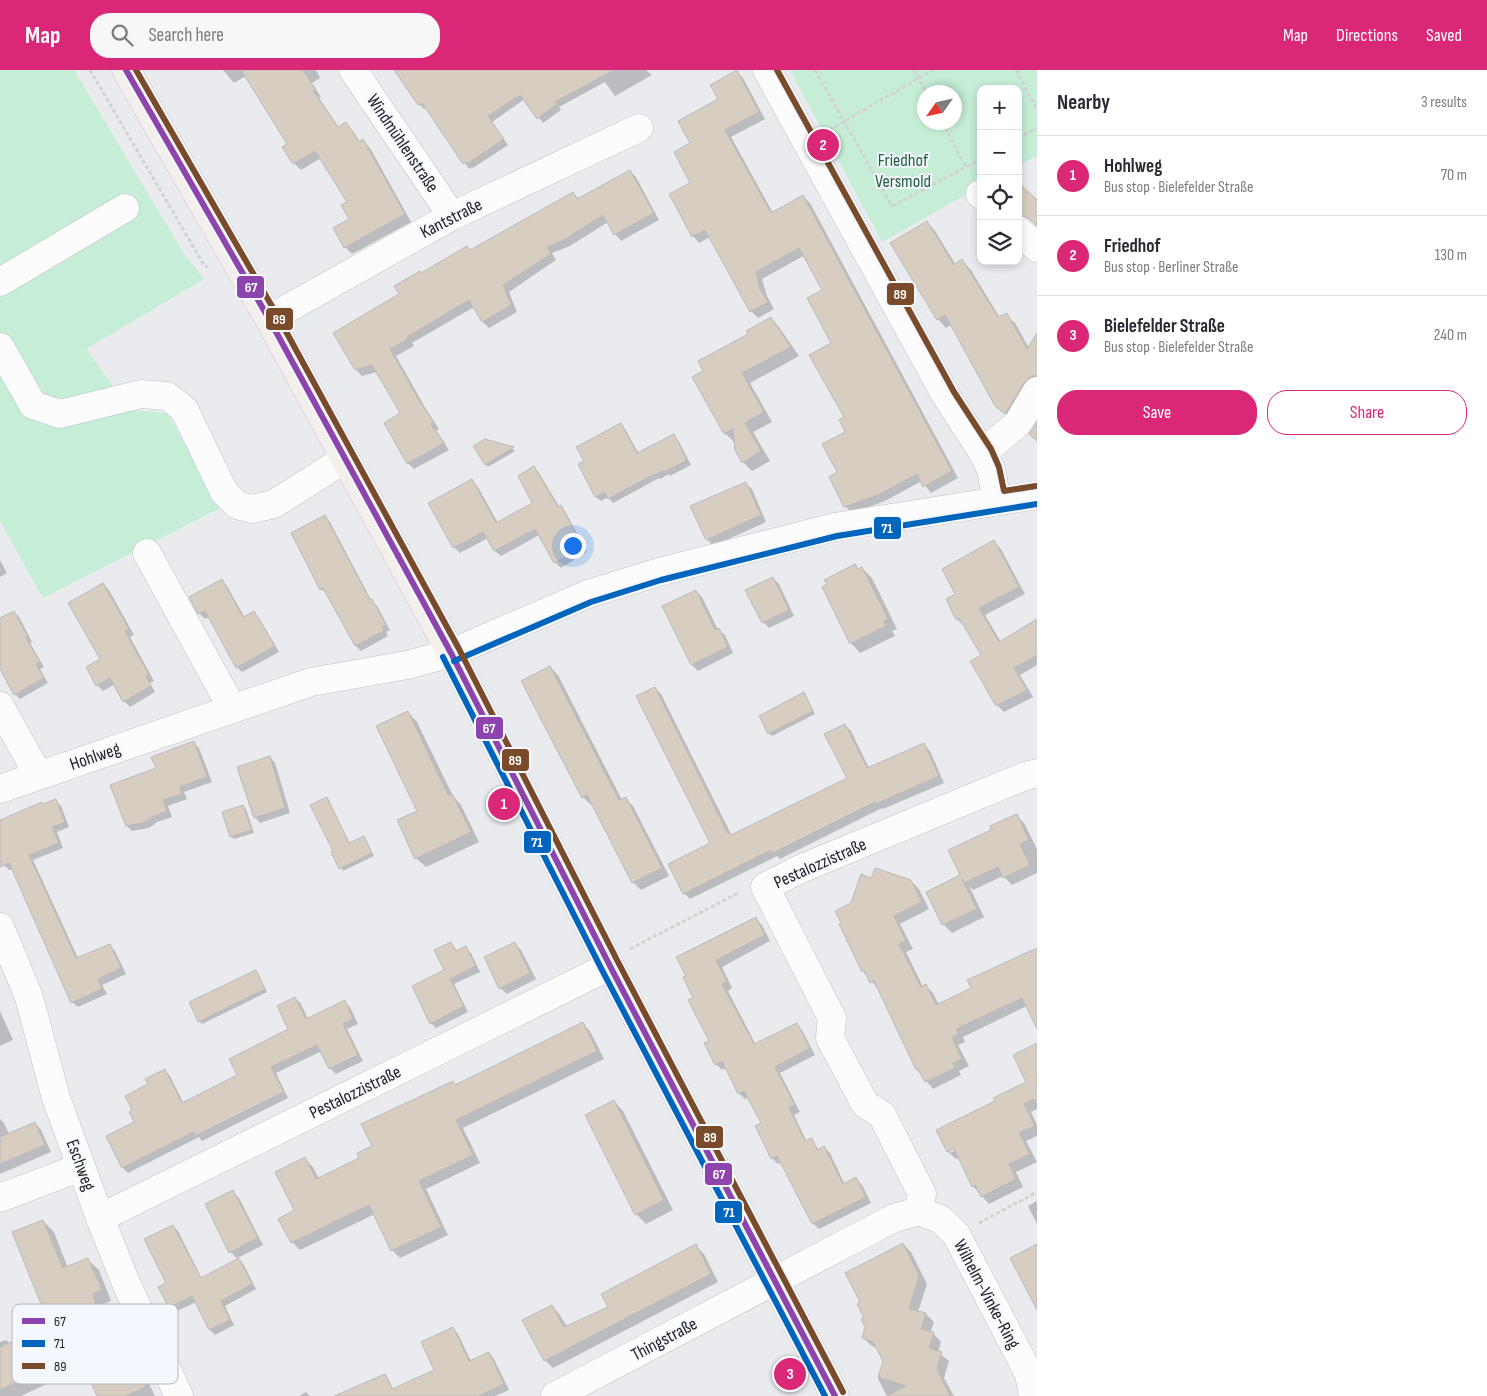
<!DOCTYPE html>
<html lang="en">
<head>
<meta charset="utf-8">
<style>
  body { margin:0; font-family:"Sofia Sans Condensed",sans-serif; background:#f7f7f7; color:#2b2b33 }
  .controls { position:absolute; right:15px; top:15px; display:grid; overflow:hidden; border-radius:10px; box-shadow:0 2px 8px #0003 }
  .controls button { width:45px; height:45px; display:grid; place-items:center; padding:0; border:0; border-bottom:1px solid #e1e1e2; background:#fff; color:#2b2b33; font:25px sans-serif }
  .compass { position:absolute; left:917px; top:15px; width:45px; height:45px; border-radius:50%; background:#fff; box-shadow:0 2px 8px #0003; rotate:236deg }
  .you { position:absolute; left:572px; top:475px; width:18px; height:18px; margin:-12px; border:4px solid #fff; border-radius:50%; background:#1a73e8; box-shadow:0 0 0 8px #1a73e833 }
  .badge { display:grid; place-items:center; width:32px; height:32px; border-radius:50%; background:#db2777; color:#fff; font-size:16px; font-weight:700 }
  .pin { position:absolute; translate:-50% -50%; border:2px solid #fff; box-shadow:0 1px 5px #0006 }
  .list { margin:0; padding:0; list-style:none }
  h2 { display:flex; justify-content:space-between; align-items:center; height:65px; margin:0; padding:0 20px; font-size:21px }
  h2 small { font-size:16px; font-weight:400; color:#7c7c81 }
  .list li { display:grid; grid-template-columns:32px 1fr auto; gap:15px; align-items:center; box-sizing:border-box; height:80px; padding:0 20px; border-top:1px solid #e1e1e2 }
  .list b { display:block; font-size:19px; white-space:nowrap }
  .list p { margin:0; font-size:16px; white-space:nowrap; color:#7c7c81 }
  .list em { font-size:16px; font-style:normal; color:#7c7c81 }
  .actions { display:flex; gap:10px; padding:15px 20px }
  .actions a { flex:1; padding:11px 0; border:1px solid #db2777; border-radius:20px; text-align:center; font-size:18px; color:#db2777 }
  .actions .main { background:#db2777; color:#fff }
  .icon { flex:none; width:28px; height:28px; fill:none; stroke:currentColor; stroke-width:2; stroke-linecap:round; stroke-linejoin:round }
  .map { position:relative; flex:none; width:1037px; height:1326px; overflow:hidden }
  header { display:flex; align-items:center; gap:30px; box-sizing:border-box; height:70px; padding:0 25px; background:#db2777; color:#fff }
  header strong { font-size:24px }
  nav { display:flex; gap:28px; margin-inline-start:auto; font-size:18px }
  .search { width:350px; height:45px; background:#f7f7f7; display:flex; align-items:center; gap:12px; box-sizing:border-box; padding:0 18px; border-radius:20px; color:#7c7c81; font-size:19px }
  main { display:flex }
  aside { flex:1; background:#fff }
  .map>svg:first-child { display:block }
  .green { fill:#c6edd6; fill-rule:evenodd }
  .shadow { fill:#0003; fill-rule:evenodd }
  .building { fill:#d7cdc0; stroke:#bbbabb }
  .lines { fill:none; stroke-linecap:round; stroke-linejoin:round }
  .minor-casing { stroke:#c0c1c4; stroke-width:29 }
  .major-casing { stroke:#c6c6c8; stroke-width:29 }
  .path { stroke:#d2d2d3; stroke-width:3; stroke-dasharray:4 2.5; stroke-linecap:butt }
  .minor { stroke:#fcfcfd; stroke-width:28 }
  .major { stroke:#f3efec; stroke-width:28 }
  .bus-1-casing { stroke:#f5f7fe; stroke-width:10 }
  .bus-2-casing { stroke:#f5f7fe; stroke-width:10 }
  .bus-3-casing { stroke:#f5f7fe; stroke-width:10 }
  .bus-1 { stroke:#8e44ad; stroke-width:6 }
  .bus-2 { stroke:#0065bd; stroke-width:6 }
  .bus-3 { stroke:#7a4b2a; stroke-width:6 }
  .labels { text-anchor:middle; stroke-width:4; stroke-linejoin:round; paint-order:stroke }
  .street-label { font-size:18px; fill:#1d1e20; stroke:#f5f7fe }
  .park-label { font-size:18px; fill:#22613e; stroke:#f5f7fe }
  .key { fill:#f5f7fe; stroke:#b4b6bb; stroke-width:1 }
  .key-label { font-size:14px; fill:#1d1e20 }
  .line-badge { stroke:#f5f7fe; stroke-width:2 }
  .badge-label { font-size:14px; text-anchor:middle; font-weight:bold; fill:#fff }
</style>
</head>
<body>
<header>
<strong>Map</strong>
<div class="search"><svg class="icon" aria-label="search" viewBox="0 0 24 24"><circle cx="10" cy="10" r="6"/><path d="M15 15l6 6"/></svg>Search here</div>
<nav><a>Map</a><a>Directions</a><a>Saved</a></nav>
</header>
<main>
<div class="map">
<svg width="1037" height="1326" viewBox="0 0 1037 1326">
  <rect width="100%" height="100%" fill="#eaebef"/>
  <g class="green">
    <path d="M0,0H74L184,184L204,209L86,279L131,340L167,343L220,438L43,528L0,451Z"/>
    <path d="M790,0H1037V86L1018,96V19H981V116L882,172ZM924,22H954V52H924Z"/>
  </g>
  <g class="shadow">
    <path d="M223,0H316L320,8L312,13L321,27L319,28L339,58L346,54L353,61L360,72L363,71L370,78L411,152L352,184L345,177L350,149L349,132L321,88L301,100L294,93L289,74L246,6L234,13Z"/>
    <path d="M396,0H646L652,5L615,26L605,12L559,37L561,40L543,53L525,29L492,52L508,75L473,98L472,97L469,99L427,38L424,39L419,34Z"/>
    <path d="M737,2L743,8L765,49L731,67L773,143L803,127L810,133L958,408L931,423L922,411L885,431L852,443L845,436L838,403L847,363L846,348L823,220L805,185L762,209L767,226L774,239L758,248L751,241L710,167L699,173L693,166L692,74Z"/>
    <path d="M630,101L636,107L659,150L621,171L615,164L608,152L570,176L552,183L556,190L509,222L517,242L489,258L483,252L474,237L412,273L414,276L396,286L426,339L439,359L436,360L449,380L414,399L408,393L402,344L377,302L362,306L356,300L401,224L421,204L471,181L573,123L579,129Z"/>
    <path d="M927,152L935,161L956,195L962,191L971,200L1000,248L1006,245L1015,253L1029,278L1037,266V317L1014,351L996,335L952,254L946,258L938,249Z"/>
    <path d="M770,248L779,257L799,286L750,313L772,352L753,362L770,391L752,401L743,392L736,371L734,372L725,363L705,302Z"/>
    <path d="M621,354L625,359L639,384L673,366L678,370L691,395L670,406L669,404L660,409L659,408L613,433L608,427L601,431L596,427L579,394L585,391Z"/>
    <path d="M485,370L513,379L515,381L488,397L486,394Z"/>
    <path d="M533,398L539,403L560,438L566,443L587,482L561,498L555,492L539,465L501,486L495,481L488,468L460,483L454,477L472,411L478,417L498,453L534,433Z"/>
    <path d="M745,413L752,419L766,452L713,476L707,469Z"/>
    <path d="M325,447L330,452L371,530L377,536L390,560L386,562L388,566L361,581L356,576L328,524L321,519L293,464Z"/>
    <path d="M994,472L1001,479L1025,524L985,545L1001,572L1037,550V595L1020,605L1033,627L1004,642L997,635L972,592L983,585L964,556L957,549V524Z"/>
    <path d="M0,490L7,503L0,507Z"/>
    <path d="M855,496L859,500L862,498L872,508L897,559L892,561L895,566L860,583L851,573Z"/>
    <path d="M773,508L779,514L794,546L769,558L763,552Z"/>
    <path d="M222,510L227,516L245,548L254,543L259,548L279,582L242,602L237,597L209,547L205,549L200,544L191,527Z"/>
    <path d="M103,514L109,520L134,565L130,567L154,611L150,613L155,622L130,637L124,631L115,614L103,621L97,615L102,589Z"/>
    <path d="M696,521L702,527L718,560L725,565L733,583L698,601L692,595L664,537Z"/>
    <path d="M14,542L19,547L32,572L30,573L44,597L40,599L48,613L20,629L15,624L0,597V550Z"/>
    <path d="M550,597L558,605L622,730L625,728L633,736L669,806L641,820L633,812L593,734L591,735L583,727Z"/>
    <path d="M655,618L661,624L732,766L848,709L845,655L851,661L869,698L924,674L930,681L944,713L883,739L882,738L780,789L777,786L690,829L684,823L711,774Z"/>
    <path d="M804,624L815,644L772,666L769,663Z"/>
    <path d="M408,642L417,652L453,726L461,735L479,772L426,797L416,788L419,741Z"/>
    <path d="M193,673L199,678L212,712L184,722L187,729L168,736L172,747L157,752L149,758L132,761L127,756L157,699Z"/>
    <path d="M270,687L275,693L290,743L260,753L255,747Z"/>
    <path d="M327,728L350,774L363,767L374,786L343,801L332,782L334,781Z"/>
    <path d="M55,731L61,736L69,757L57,762L63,778L33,790L78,888L109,875L115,881L126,904L102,915L107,924L78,937L72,932L13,799L9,800L4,795L0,785V751Z"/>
    <path d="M243,736L246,739L254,763L234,769L231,766Z"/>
    <path d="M1016,745L1024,753L1037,779V803L1012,815L1003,806L973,820L969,816L984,847L952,863L944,855L928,822L962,806L993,760Z"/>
    <path d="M872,810L911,811L919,819L929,839L900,854L913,879L906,882L923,917L926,916L933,923L939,935L972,919L1037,879L1027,936L963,967L965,972L958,975L969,996L959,1001L961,1005L933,1019L917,1000L879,920L863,901L852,834Z"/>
    <path d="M756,849L762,855L770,871L722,897L732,918L728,921L756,975L796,954L802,960L815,985L780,1003L800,1042L794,1045L807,1072L811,1070L819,1080L824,1077L830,1083L845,1115L856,1109L862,1115L871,1133L819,1159L813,1153L782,1092L778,1094L772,1088L763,1054L749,1027L745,1029L739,1023L726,998L722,1000L716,994L710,971L695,928L684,908Z"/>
    <path d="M451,873L458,882L466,878L471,883L480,902L454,914L468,942L436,958L431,953L446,901Z"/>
    <path d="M515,874L521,880L536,909L507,924L500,918Z"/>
    <path d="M256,901L267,922L202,954L199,951Z"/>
    <path d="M295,928L301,934L308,949L344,932L350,937L358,954L347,959L363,991L336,1004L330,998L322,981L276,1003L288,1028L202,1071L199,1067L128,1103L123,1098L107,1067L135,1053L134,1040L150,1015L165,1001L170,1006L184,1034L239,1006L290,959Z"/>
    <path d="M0,941L13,970L0,976Z"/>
    <path d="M582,953L590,961L604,989L463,1058L480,1093L426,1119L448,1165L400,1188L392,1180L375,1144L300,1180L292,1172L305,1089L313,1097L319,1109L361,1088L453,1012L456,1015Z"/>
    <path d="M1037,981V1039L1031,1042L1037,1055V1066L1026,1071L1037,1092L1016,1102L1023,1117L989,1134L973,1116L960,1088L956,1089L948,1082L938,1060L997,1032L1028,1013ZM961,1077L950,1083V1080Z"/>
    <path d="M614,1031L623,1041L673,1140L646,1154L636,1144Z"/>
    <path d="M0,1049L4,1053L9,1064L35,1053L41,1060L51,1082L0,1104Z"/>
    <path d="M233,1122L239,1128L263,1175L237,1188L244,1195L256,1219L225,1236L234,1255L215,1265L210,1260L196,1232L175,1242L170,1238L159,1218L168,1213L173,1156L178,1161L202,1209L238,1190L231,1182L207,1135Z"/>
    <path d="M1037,1131V1154L1028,1136Z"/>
    <path d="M43,1151L54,1162L68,1198L88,1190L99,1200L111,1231L103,1234L106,1243L104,1244L126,1293L132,1290L143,1301L155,1326H98L85,1296L21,1326H0V1272L6,1270L10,1274L51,1254Z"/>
    <path d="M903,1174L911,1182L927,1214L918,1242L926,1244L934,1252L930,1263H933L941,1272L938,1282L949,1291L944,1308L954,1326H887L878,1309L884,1291L877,1278L872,1276L863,1268L867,1257L866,1248Z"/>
    <path d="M696,1176L704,1184L718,1212L553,1298L545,1290L552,1236L560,1245L567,1257L610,1238Z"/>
    <path d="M453,1258L458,1264L471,1291L489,1283L494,1289L509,1320L495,1326H404L436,1301Z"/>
    <path d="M384,1305L389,1310L396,1326H337Z"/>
    <path d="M306,1322L310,1326H299Z"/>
  </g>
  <g class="building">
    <path d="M241,0H303L315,19L313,21L338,57L346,52L359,72L363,69L405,144L344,178L333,158L349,149L341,135L347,132L315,81L293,94L282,77L287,74Z"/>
    <path d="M394,0H614L555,32L557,34L537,49L520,25L488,46L504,69L467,94L466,92L463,94L422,33L418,35Z"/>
    <path d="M737,0L759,42L725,60L771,143L803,125L952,401L923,417L917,404L878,425L844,437L829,407L837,402L822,374L845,362L839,350L844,347L809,285L831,273L807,228L822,220L799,178L756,202L760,219L768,232L750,242L705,160L692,167L669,124L690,113L674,82L690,73L678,51L718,29L710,15Z"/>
    <path d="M630,100L654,143L614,165L603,145L564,170L547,177L551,184L503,215L511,235L482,252L469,230L407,267L408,269L390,279L420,332L434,352L431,354L444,373L407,394L384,353L400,343L372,295L355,300L333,263L399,224L394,216L420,201L421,203L467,176L470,180L573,122L577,129Z"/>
    <path d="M1018,112L1037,130V156L1028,148L1018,145Z"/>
    <path d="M927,151L954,195L962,189L998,247L1007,243L1027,279L1037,263V305L1030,307L1024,313L1005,344L995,336L945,245L937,250L890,173Z"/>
    <path d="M771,247L791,277L742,303L764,342L745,353L761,381L742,393L735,380L733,359L724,364L692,307L703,301L698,291L748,264L746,261Z"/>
    <path d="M1037,352V371L1029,364Z"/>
    <path d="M621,353L637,383L674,364L687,390L665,402L664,400L655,405L654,404L608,429L605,422L595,427L578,394L584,391L576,377Z"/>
    <path d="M485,369L514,377L485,395L473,376Z"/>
    <path d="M534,396L558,437L561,435L583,476L554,493L535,459L494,481L483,462L453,478L428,433L472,409L496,453L532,433L518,406Z"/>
    <path d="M746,412L761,445L706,470L690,436Z"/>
    <path d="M325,445L370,530L372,529L386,555L382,557L384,561L355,576L323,518L320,520L291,463Z"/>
    <path d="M994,470L1019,517L979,538L999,572L1037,549V585L1014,598L1027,620L996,636L970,591L981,585L959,548L956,550L946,529L955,524L942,499Z"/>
    <path d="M855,494L858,499L862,497L888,549L884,551L886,556L850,574L822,517L827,514L824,510Z"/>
    <path d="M773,507L789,540L762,553L745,520Z"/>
    <path d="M222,509L243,547L254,541L275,576L236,598L205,541L198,544L189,527Z"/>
    <path d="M103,513L129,559L125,561L149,605L146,607L151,616L123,632L110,608L96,616L86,597L100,589L68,533Z"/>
    <path d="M696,520L715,560L719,558L728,577L691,595L662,536Z"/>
    <path d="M14,541L28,567L26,568L40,592L36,594L44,608L14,625L0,599V548Z"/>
    <path d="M550,596L619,730L626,727L662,798L632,813L587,725L582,728L521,611Z"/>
    <path d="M655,617L728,764L730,763L731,765L847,708L824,664L845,654L867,698L924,673L939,706L876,734L875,732L773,783L771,780L683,824L668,794L710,773L636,626Z"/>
    <path d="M804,622L813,641L768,664L759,646Z"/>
    <path d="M408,641L448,725L452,724L471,762L415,789L397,750L417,741L376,656Z"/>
    <path d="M194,671L207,707L180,717L182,724L163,730L167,741L152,747L143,753L126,756L110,715L156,698L151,687Z"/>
    <path d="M270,686L285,738L254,748L237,697Z"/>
    <path d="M327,727L349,773L364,766L372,783L339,799L331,782L333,781L310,735Z"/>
    <path d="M56,729L65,752L52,757L59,773L29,785L76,888L110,874L121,898L98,909L102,919L71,933L9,793L0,797V750L42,732L43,734Z"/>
    <path d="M243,735L252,760L230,767L222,742Z"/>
    <path d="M1017,744L1029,770L1020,774L1030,795L1003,808L998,797L964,813L962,808L977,839L942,855L926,822L960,805L948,780L991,760L990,756Z"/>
    <path d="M875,798L911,810L922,832L894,846L906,871L899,874L921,917L926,914L936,935L971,918L967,910L1037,878V959L1022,928L956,959L959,964L952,967L962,989L953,993L955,998L925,1012L918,999L916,1000L874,911L870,913L864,901L862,902L839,854L841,853L835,841L851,833L861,804L871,808Z"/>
    <path d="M756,847L765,865L716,890L727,912L722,914L754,974L797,953L810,978L775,997L795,1035L789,1038L805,1071L812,1068L817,1080L824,1076L843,1114L856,1107L866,1127L812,1154L777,1086L771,1089L763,1072L755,1056L761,1053L744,1021L738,1024L722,991L715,995L704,973L709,971L688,930L693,928L683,907L686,906L676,887Z"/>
    <path d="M451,872L456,881L466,876L476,896L450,909L464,936L430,954L412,916L444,900L434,880Z"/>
    <path d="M515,872L530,903L499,919L484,887Z"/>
    <path d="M256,900L265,919L198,952L189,932Z"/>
    <path d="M295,927L306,949L345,930L353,949L343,954L358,985L329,999L317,975L271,997L284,1022L195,1066L194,1062L122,1098L106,1066L134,1052L129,1042L132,1040L125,1026L148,1014L145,1009L165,999L182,1033L237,1005L229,989L288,959L277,936Z"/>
    <path d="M583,952L597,981L456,1050L473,1085L419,1111L441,1157L391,1181L369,1135L291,1173L278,1149L294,1140L275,1102L305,1087L316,1109L359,1088L357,1083L372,1076L361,1054L453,1011L455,1015Z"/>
    <path d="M1037,973V1035L1034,1029L1024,1034L1035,1056L1019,1063L1030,1084L1009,1094L1016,1109L981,1127L975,1115L972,1117L954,1079L947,1082L936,1060L995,1031L993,1028L1026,1012L1013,985Z"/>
    <path d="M614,1030L664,1130L635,1145L585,1045Z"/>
    <path d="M35,1052L45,1075L0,1094V1067Z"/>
    <path d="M233,1120L258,1168L229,1183L205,1134Z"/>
    <path d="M43,1150L63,1198L88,1188L102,1220L93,1224L96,1233H95L122,1294L133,1289L146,1317L125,1326H97L78,1284L0,1320V1277L49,1254L12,1162Z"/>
    <path d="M173,1155L201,1208L239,1188L252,1214L221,1231L230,1250L209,1260L192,1226L169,1238L158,1217L166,1213L144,1169Z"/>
    <path d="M903,1173L919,1205L909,1239L926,1243L921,1259L934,1262L929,1278L942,1282L937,1299L950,1326H887L906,1316L878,1307L883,1291L873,1272L862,1268L865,1257L861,1249L864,1248L857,1234L860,1232L845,1203Z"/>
    <path d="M696,1174L711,1204L544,1291L522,1250L552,1235L564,1257L608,1237L601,1224Z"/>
    <path d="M1037,1174V1240L1010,1188Z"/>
    <path d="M453,1257L469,1291L489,1282L504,1314L479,1326H334L385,1304L392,1319L434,1300L421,1272Z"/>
  </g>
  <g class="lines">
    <defs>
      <g id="minor">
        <path d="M353,0L452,146"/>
        <path d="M767,0L946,326L983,383L991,399L997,431"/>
        <path d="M980,124L981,125"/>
        <path d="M1018,160L1037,178"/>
        <path d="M0,212L125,138"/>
        <path d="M269,249L452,146L639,58"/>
        <path d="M0,277L33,335L60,344L141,324L167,326L184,339L224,422L237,435L252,439L274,434L345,389"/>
        <path d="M983,383L1018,353L1037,321"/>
        <path d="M147,483L232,638"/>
        <path d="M0,636L38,705"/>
        <path d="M0,719L311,612L407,595L451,583L588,524L659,502L835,457L1037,425"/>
        <path d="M0,857L29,927L56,1028L100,1148L126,1213L179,1326"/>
        <path d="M0,1128L81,1097"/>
        <path d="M919,1141L922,1124L882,1045L865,1034L830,968L832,948L765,817L798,800L1025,706L1037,703"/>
        <path d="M100,1148L610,896"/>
        <path d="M555,1326L894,1148L919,1141L940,1149L956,1164L1029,1304L1033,1326"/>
      </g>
      <path id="major" d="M126,0L269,249L451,583L610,896L835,1326"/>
    </defs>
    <use href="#minor" class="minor-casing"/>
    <use href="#major" class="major-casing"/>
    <g class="path">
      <path d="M90,0L204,195L208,197"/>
      <path d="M815,0L892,136L981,89"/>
      <path d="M914,0L926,22"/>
      <path d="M1016,0L1037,40"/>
      <path d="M942,52L966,97"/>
      <path d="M829,60L933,0"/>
      <path d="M1018,68L1037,58"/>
      <path d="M630,879L740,822"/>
      <path d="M979,1153L1037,1122"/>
    </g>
    <use href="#minor" class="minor"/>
    <use href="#major" class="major"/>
    <defs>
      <path id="bus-1" d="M126,0L269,249L451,583L610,896L835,1326"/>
      <g id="bus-2">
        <path d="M443,587L602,900L825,1326"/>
        <path d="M454,591L591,532L661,510L837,466L1037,434"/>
      </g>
      <g id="bus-3">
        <path d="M136,0L277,245L459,579L618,892L843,1322"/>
        <path d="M777,0L954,322L991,379L999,397L1004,421L1036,416"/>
      </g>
    </defs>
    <use href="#bus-1" class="bus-1-casing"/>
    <use href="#bus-2" class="bus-2-casing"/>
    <use href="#bus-3" class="bus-3-casing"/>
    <use href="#bus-1" class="bus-1"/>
    <use href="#bus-2" class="bus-2"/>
    <use href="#bus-3" class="bus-3"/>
  </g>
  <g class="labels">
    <g class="street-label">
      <text transform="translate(403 73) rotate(56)" y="6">Windmühlenstraße</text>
      <text transform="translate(451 148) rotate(-27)" y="6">Kantstraße</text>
      <text transform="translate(95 686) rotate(-19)" y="6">Hohlweg</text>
      <text transform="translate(820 793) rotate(-24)" y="6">Pestalozzistraße</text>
      <text transform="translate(355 1022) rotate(-26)" y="6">Pestalozzistraße</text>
      <text transform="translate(81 1095) rotate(70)" y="6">Eschweg</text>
      <text transform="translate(987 1224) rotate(62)" y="6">Wilhelm-Vinke-Ring</text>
      <text transform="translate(664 1269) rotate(-28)" y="6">Thingstraße</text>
    </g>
    <g class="park-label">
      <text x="903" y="96">Friedhof<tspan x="903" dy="21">Versmold</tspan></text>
    </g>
  </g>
  <rect x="12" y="1234" width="166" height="80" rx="8" class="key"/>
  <rect x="22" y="1248" width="23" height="6" fill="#8e44ad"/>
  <rect x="22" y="1270" width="23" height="7" fill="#0065bd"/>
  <rect x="22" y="1293" width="23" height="6" fill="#7a4b2a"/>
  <g class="key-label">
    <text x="54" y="1256">67</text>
    <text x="54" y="1278">71</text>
    <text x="54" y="1301">89</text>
  </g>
  <g class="line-badge">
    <rect x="236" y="205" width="29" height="24" rx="5" fill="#8e44ad"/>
    <rect x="886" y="212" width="29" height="24" rx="5" fill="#7a4b2a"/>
    <rect x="265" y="237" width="29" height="24" rx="5" fill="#7a4b2a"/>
    <rect x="873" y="446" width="29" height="24" rx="5" fill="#0065bd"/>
    <rect x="475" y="646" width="29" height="24" rx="5" fill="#8e44ad"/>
    <rect x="501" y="678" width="29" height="24" rx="5" fill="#7a4b2a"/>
    <rect x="523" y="760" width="29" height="24" rx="5" fill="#0065bd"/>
    <rect x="695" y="1055" width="29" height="24" rx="5" fill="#7a4b2a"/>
    <rect x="704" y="1092" width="29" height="24" rx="5" fill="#8e44ad"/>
    <rect x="714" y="1130" width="29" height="24" rx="5" fill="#0065bd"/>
  </g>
  <g class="badge-label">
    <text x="251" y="222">67</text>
    <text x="900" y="229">89</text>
    <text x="279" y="254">89</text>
    <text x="887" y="463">71</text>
    <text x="489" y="663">67</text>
    <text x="515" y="695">89</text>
    <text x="537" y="777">71</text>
    <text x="710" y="1072">89</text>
    <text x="719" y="1109">67</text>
    <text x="729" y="1147">71</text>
  </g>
</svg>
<div class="controls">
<button>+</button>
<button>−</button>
<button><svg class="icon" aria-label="locate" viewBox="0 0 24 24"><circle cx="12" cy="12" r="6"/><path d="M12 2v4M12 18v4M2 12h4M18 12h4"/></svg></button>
<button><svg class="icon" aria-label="layers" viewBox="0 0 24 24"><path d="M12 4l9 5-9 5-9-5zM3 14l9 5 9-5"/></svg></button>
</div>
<svg class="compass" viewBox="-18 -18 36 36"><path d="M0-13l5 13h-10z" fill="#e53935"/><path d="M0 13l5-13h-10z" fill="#7c7c81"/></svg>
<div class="you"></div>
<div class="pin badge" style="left:504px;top:734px">1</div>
<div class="pin badge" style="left:823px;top:75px">2</div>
<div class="pin badge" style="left:790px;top:1304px">3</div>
</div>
<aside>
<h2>Nearby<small>3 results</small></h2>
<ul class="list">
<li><span class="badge">1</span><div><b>Hohlweg</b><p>Bus stop · Bielefelder Straße</p></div><em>70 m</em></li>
<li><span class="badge">2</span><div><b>Friedhof</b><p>Bus stop · Berliner Straße</p></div><em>130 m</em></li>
<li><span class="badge">3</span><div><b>Bielefelder Straße</b><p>Bus stop · Bielefelder Straße</p></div><em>240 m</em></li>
</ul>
<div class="actions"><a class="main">Save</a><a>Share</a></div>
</aside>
</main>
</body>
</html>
